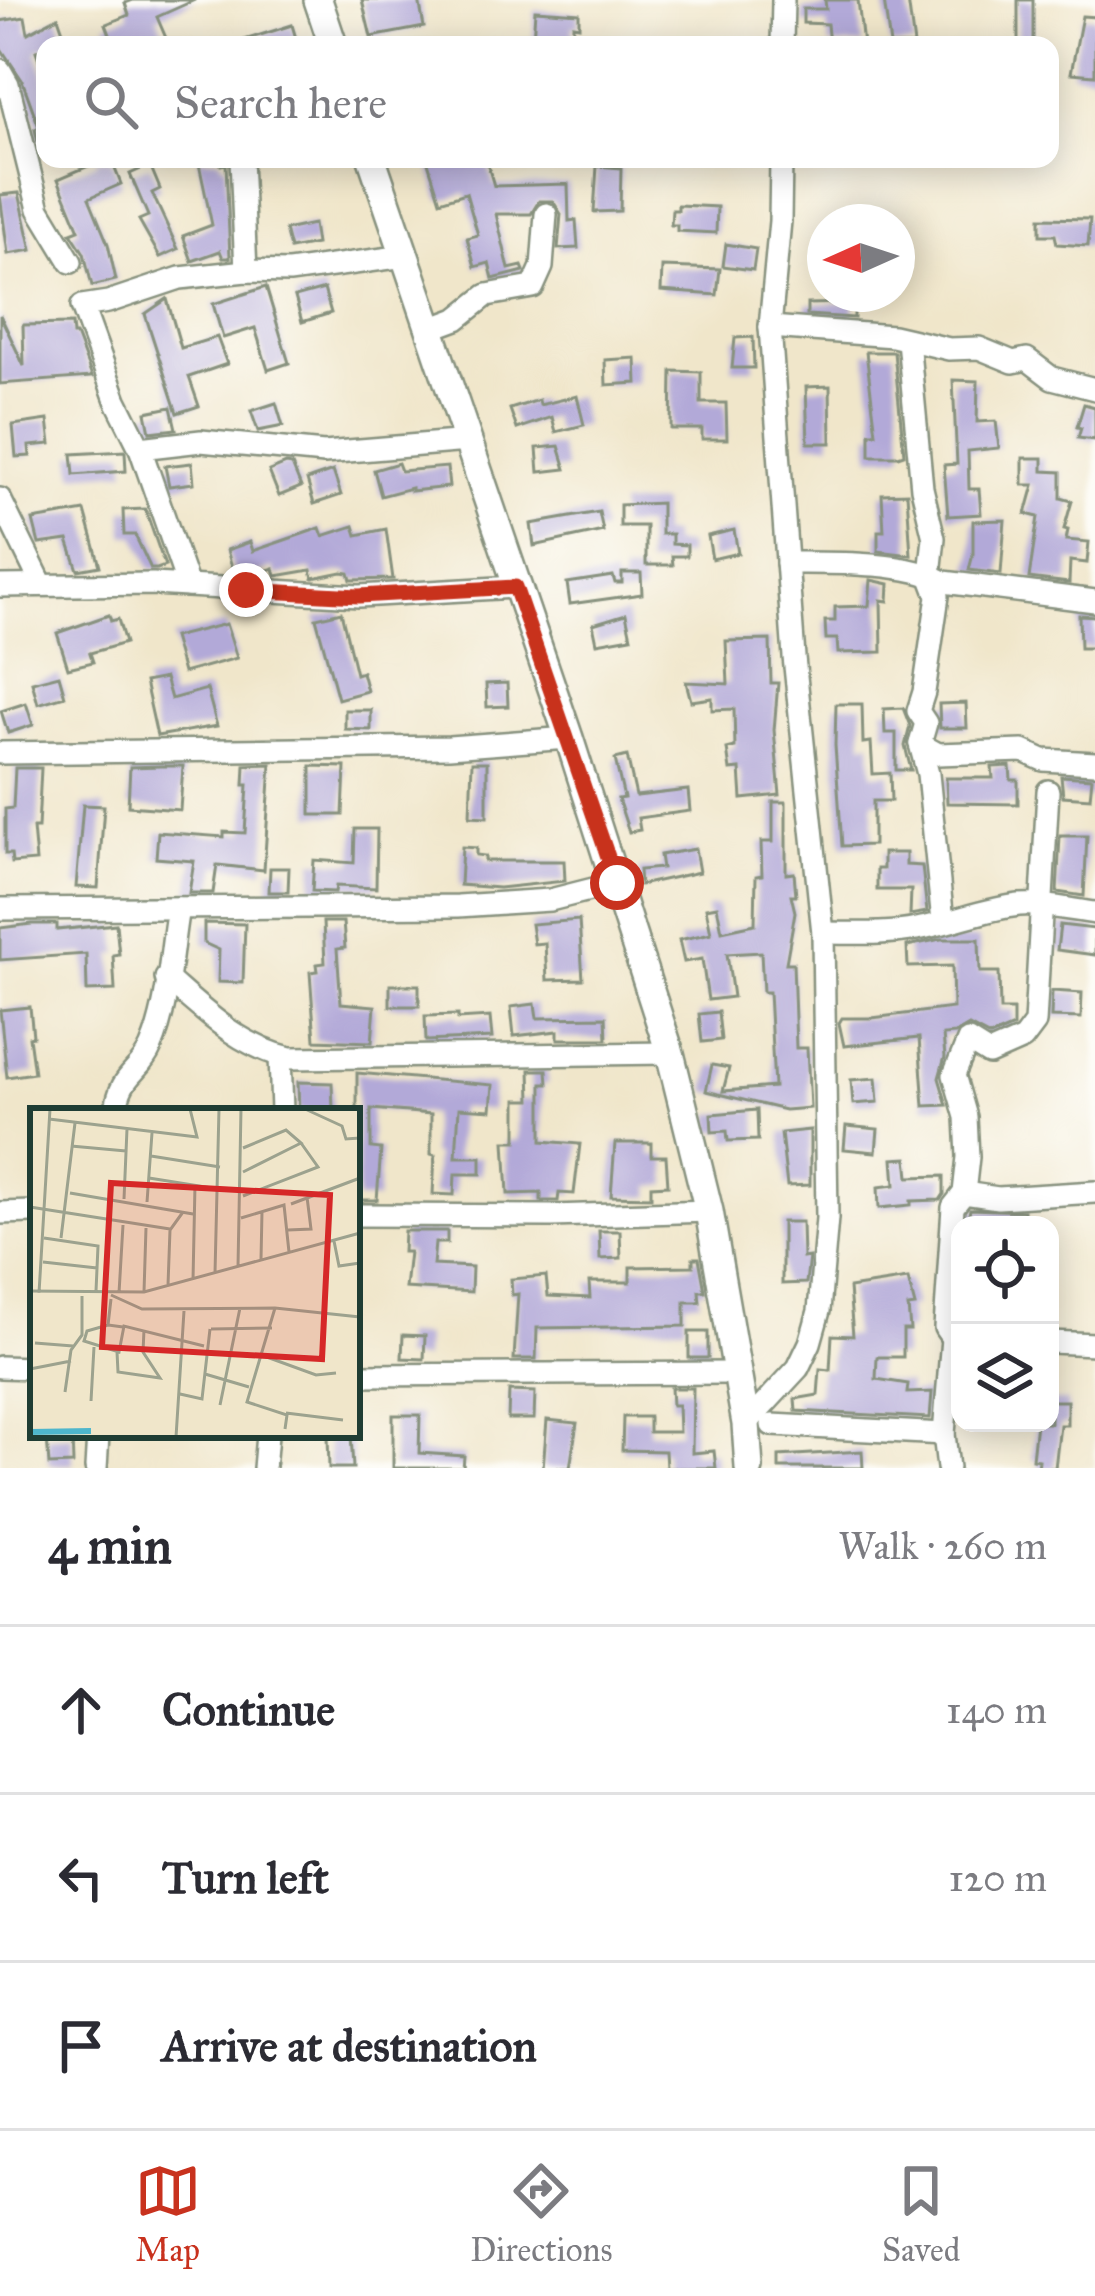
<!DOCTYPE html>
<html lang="en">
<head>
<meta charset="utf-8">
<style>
  body { margin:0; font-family:"IM FELL Great Primer",serif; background:#f7f7f7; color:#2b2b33 }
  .controls { position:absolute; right:36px; bottom:36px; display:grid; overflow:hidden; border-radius:24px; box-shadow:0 6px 30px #0003 }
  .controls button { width:108px; height:108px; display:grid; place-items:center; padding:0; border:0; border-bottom:3px solid #e1e1e2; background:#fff; color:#2b2b33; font:60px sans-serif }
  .compass { position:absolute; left:807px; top:204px; width:108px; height:108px; border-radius:50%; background:#fff; box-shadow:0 6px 30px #0003; rotate:267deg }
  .stop { position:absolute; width:36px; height:36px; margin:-27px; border:9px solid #c8321e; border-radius:50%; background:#fff }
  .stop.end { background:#c8321e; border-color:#fff; box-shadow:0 3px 12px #0008 }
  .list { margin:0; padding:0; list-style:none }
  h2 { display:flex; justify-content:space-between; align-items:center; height:156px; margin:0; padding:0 48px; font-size:51px }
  h2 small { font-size:39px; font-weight:400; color:#7c7c81 }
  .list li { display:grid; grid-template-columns:78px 1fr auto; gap:36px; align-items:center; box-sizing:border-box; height:168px; padding:0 48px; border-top:3px solid #e1e1e2 }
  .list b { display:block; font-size:45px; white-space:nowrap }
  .list em { font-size:39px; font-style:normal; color:#7c7c81 }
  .icon { flex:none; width:66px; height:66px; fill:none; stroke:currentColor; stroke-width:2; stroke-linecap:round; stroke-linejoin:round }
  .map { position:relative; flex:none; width:1095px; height:1468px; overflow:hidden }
  .search { position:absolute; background:#fff; box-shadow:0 6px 30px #0003; left:36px; right:36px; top:36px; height:132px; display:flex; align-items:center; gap:30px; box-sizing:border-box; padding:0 42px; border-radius:24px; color:#7c7c81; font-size:45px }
  .sheet { height:660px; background:#fff }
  nav { display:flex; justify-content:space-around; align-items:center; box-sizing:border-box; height:168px; border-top:3px solid #e1e1e2; background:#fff; font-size:33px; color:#7c7c81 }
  nav a { display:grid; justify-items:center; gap:6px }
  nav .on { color:#c8321e }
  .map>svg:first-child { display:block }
  .building { fill:#b2a9d8 }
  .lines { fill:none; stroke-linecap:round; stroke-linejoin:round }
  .minor-casing { stroke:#88927f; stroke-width:26 }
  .major-casing { stroke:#88927f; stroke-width:32 }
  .minor { stroke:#fff; stroke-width:21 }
  .major { stroke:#fff; stroke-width:27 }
  .route { stroke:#c8321e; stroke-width:15 }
  .inset-river { fill:none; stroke:#4eb6cc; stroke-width:6 }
  .inset-road { fill:none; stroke:#9ca28e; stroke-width:3 }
  .view { fill:#d62828; fill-opacity:0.15; stroke:#d62828; stroke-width:6 }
  .inset-edge { fill:none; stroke:#1f3d34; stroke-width:6 }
</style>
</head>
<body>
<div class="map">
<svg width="1095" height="1468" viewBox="0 0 1095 1468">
  <rect width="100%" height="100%" fill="#fdfcf7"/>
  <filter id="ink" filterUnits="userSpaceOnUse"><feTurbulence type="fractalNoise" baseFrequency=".00833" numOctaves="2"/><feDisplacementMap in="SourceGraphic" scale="24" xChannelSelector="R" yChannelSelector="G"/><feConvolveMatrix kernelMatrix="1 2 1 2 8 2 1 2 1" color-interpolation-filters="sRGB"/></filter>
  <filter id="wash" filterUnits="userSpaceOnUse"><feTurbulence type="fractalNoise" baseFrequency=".004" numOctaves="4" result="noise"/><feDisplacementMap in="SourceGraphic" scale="48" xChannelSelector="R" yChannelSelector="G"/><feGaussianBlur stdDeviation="2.7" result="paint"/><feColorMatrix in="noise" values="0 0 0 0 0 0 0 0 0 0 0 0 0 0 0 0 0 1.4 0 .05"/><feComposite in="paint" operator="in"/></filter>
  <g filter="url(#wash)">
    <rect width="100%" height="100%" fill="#f0e6ca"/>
    <g id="blocks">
      <g class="building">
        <path d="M133,0H195L157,17L169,45H114L106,24L129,15L125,3Z"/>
        <path d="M362,0H419L424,27L371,37Z"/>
        <path d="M825,0H858L863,45H829L827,24L803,23V9H826Z"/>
        <path d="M884,0H908L914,45H890Z"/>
        <rect x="1018" y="0" width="15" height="45"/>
        <path d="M535,10L579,13V26L573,25L572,43L533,41Z"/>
        <path d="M1082,16L1095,17V75L1071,73Z"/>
        <path d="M25,17L28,33L58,17L65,37L36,51L45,77V140L38,142L35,129L39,127L22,80L0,47V21Z"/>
        <path d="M292,25L298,45H239L238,42Z"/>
        <path d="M97,159H111L121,184L89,198L108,244L116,280L92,286L84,253L71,233L79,230L58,179L98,162Z"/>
        <path d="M198,159H220L221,165L226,164L230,258H223L220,251L192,261L183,236L212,225Z"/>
        <path d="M427,159H486L494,186L568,184L569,221L576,220L578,248L558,249L561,214L553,201H539L531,214H496L509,269L522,266L524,271L493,279L489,263L475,267L467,238L478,235L466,193L440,201Z"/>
        <path d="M150,165L160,189L152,193L178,249L160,257L139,220L148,216L130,174Z"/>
        <path d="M597,166L621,168L620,211L594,212Z"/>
        <path d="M19,193L32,250L8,254L0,195Z"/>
        <path d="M678,205L717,207L716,233L677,231V225H671L672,210H678Z"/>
        <path d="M1040,218L1090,219L1088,246L1057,244L1055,235H1040Z"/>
        <path d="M313,224L316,244L290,249L285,230Z"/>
        <path d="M726,244L756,249L753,270L723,266Z"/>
        <path d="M662,267L720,269L717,295L661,291Z"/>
        <path d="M266,287L289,363L268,370L255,328L223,338L213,304Z"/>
        <path d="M324,289L331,313L302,322L295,297Z"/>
        <path d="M167,299L181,348L217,337L227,364L189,377L199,406L177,413L145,314Z"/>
        <path d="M854,303V318L807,315V304Z"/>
        <path d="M0,315L24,366L23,325L72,324L73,335H76L92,377L0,384Z"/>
        <path d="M753,337L754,368H732L735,338Z"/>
        <path d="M866,352H894L904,454L898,456H870V433H876Z"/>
        <path d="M636,358L637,383L606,385L605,360Z"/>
        <path d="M672,371L701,372V403H726L727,439H702V429H671Z"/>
        <path d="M953,380L978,381L977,422L996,421L999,448L968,451L969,489H979L981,514L948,516L944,465L957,464Z"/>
        <path d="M830,386L831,443H808L806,387Z"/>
        <path d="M577,396L584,425L556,432L552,417L517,429L510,409L539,400L540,405Z"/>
        <path d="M276,403L283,426L258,431L251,411Z"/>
        <path d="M1084,404L1095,407V440L1078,438L1081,428L1077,427Z"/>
        <path d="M171,407L176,429L150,432L146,412Z"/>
        <path d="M48,420L51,444L29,446L30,456L16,457L13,425Z"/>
        <path d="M559,446L566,469L539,472L537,448Z"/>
        <path d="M125,451L126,471L74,475L72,454Z"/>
        <path d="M1023,458H1043V471L1061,472V498L1072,501L1064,529L1068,530L1066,540L1089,542L1087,563L1070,561L1069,583L1029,578L1038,517L1026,514L1034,485H1023Z"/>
        <path d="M192,463L194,483L169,486L165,466Z"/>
        <path d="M398,463L401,471L447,467L449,487L411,491V488L381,496L374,470Z"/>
        <path d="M286,464L292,465L301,487L279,496L269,471Z"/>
        <path d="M333,471L341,495L314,504L307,480Z"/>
        <path d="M907,493L911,555L878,551V531H884L882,494Z"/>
        <path d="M661,503V534H672V544L687,545V556H672L673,565H646V526H620V505Z"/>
        <path d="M145,509L165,566L157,569H151L135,535H124L123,510Z"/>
        <path d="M85,511L100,566L78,570L68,540L39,544L33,520Z"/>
        <path d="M599,512L603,531L534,546L531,524Z"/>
        <path d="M1005,520L1001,574L969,570L973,554V521Z"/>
        <path d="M354,526L357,535L386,529L393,579L351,580L349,573L342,572L313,578L311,570L276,576L274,568L253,575L234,574L227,550L250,542L253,551L320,528L323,536Z"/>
        <path d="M734,530L738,553L712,559L708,536Z"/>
        <path d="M622,573H641L642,594L570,604L567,583L613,576L615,583H622Z"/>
        <path d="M871,580L889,584L888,601L881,600L882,652L838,653L837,639H826L825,621H835V607L869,606Z"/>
        <path d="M341,612L356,674L362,672L367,691L338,699L316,618Z"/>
        <path d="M626,614L631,637L597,643L593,624Z"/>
        <path d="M109,615L111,621L118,619L125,643L90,653L93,662L68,668L57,633Z"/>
        <path d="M1079,615L1095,616V648H1080Z"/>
        <path d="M226,624L237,658L183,673L173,637Z"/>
        <path d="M770,640L771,683H778L774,730L780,795L742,799L740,769L730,770L727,749L735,747L734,709L712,710V698L691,701L686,682L728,684L726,641Z"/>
        <path d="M59,675L65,696L38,704L32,682Z"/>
        <path d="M165,678L171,699L207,689L217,726L157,736L145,682Z"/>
        <path d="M507,683L508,706L487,707L486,684Z"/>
        <path d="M26,703L33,725L8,733L1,711Z"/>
        <path d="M966,703L967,728H940L939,704Z"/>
        <path d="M836,704H862L863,743L871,742L873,774L890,773L891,801H873V845L842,846L835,745Z"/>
        <path d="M903,708L910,726L905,746L911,770H896V733H885L884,709Z"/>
        <path d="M345,710H371V730L345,729Z"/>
        <path d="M627,756L636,796L688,790L690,811L638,818L640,830L629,832L618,799L624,798L615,759Z"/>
        <path d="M472,762H487V817L470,816Z"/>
        <path d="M271,764L264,870L217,865L213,893H189L194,861L156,858L158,832L224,837V832L245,833L248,785H244L245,765Z"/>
        <path d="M161,766H183L180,810L128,806L130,767Z"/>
        <path d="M311,766L345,767L343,815H311Z"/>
        <path d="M1010,766L1011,780H1018V804L947,803L946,778H993L992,767Z"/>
        <path d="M15,768H41L38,828H33L36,861L12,863L11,854H5V809L13,808Z"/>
        <path d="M1061,776L1092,778L1090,798L1063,796Z"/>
        <path d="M773,802H786V874L794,873L796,895H791L795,912L786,963H793L796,1048H807L810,1108L785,1110L706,1091L712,1065L729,1068L723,1091L774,1087L769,992H763L761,952L727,954L733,997L708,1000L702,959L684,962L679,940L711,933L706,908L717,906L722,931L755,924L756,876L762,875L761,842H773Z"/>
        <path d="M83,805L104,806L98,888L76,887Z"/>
        <path d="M355,829H377L376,888L336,886L335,892L312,891L314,860L354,863Z"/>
        <path d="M1060,836H1087L1084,896L1057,892Z"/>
        <path d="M462,847L476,848V855L485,856V861H564L565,881L499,888L460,885Z"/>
        <path d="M695,849L699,872L640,885L639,870L662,868L660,855Z"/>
        <path d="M883,853H906V865L922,866L927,912L910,915L911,890H877V869H883Z"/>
        <path d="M270,868H289L288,892H269Z"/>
        <path d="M579,920L583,979L547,980L545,943L534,944L531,924Z"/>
        <path d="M323,922H343L345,948L337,949L341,1003L375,1006L372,1042L315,1040L310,972L318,971L317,964L325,963Z"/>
        <path d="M204,923L245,924L243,983L218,982L219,950L204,943Z"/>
        <path d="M32,924H57V930L116,924L119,954L113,955L115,990L87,991L86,954L0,960V928Z"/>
        <path d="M1060,925L1095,929V955L1057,950Z"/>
        <path d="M941,939H979L980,972H999L1000,1010H1013V1027L990,1037L969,1026L955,1034L943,1035L945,1057L939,1078L947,1105L924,1106L919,1038L844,1046L839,1023L842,1018H872L953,1008L952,966L908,967L907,946Z"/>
        <rect x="390" y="985" width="29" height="21"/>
        <path d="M1052,991L1082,993L1081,1018L1051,1017Z"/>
        <path d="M535,1004L537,1018L606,1017L607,1039H558V1031L514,1036L511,1007Z"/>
        <path d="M30,1007L33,1036L29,1037L34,1073L7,1077L0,1010Z"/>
        <path d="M718,1012L721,1040L702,1042L699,1014Z"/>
        <path d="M458,1015V1019L490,1017L492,1038L426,1041L425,1016Z"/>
        <path d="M530,1070H547L548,1084H542V1141L580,1144L574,1194L559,1193L558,1201H541V1193L508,1194L505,1141H517V1100H531Z"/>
        <path d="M357,1073L493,1085L491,1110L459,1108L456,1157H481V1174H455L454,1195L433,1194L435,1155L431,1154V1114L371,1109V1148L381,1149L377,1200H357Z"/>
        <path d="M876,1078L878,1102L853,1104L851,1080Z"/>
        <path d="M298,1082L332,1083L333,1111H299Z"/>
        <path d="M757,1110L758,1140L728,1141L727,1131L712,1132L711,1114Z"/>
        <path d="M846,1126L878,1129L876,1152L844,1149Z"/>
        <path d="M810,1130V1185L787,1186L781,1133Z"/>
        <path d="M615,1143H651V1156H666L668,1185L651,1186V1197L611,1196Z"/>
        <path d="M907,1158L909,1177L944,1176V1194L940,1200L911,1201V1205L879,1208L878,1187L895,1185L893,1159Z"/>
        <path d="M970,1209L1024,1211V1225H967Z"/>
        <path d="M782,1222H802L803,1258L809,1257L806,1283L782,1284Z"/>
        <path d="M404,1231H447V1243H435L433,1265L472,1267L471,1292L405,1288L409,1252H403Z"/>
        <path d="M599,1231H620L621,1258L600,1259Z"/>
        <path d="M693,1258H699L705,1291H699L700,1302H685V1326L537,1328L536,1359H514L518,1294L512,1295L511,1279L546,1276L548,1296L590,1298L589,1282H630V1267L693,1266Z"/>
        <path d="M908,1279L915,1306L908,1307L910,1330H903V1357H877L876,1379L908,1384L907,1393L932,1392L930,1418L796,1411L795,1399L818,1395L820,1369L830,1370L832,1335L853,1336L849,1288Z"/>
        <rect x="689" y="1332" width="19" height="26"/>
        <path d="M403,1335L425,1336L424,1359L402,1358Z"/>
        <path d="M671,1388H693L692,1453L714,1451L716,1468H666L665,1451L622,1450L623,1417H649V1432H679L678,1405H672Z"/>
        <path d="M509,1391L535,1392L534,1419H508Z"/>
        <path d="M1050,1401H1067V1425H1060L1055,1468H1038L1039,1460L1032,1459L1036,1423H1050Z"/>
        <path d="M393,1415H420L419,1453L464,1456L463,1468H393Z"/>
        <path d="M547,1420L577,1423L570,1468H543Z"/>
        <path d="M328,1435H351L353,1468H329Z"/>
        <path d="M72,1436L73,1464L49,1465L47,1437Z"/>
        <path d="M862,1451L863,1468H779V1456Z"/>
      </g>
    </g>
  </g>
  <g filter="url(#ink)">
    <use href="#blocks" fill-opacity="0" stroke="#88927f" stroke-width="3"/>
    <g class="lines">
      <defs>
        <g id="minor">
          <path d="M782,45L783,0"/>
          <path d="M0,70L8,84L39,209L71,262"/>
          <path d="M241,159L246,271"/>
          <path d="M770,327L893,336L949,349L979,348L1013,362L1027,359L1052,378L1095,389"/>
          <path d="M430,329L457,319L487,295L533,287L542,267L546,214"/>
          <path d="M908,340L922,488L934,538L930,575L938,596L924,692L918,711L926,723L920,744L938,754L1023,751L1043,760L1095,763"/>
          <path d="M140,448L201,441L324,453L468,441"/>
          <path d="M0,499L41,583"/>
          <path d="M787,563C828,563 909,561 944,582L1095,601"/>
          <path d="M0,586L153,584L359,596L515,587"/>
          <path d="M188,586L140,448L116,400L82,306L108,302L180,278L246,271L289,272L405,256"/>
          <path d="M920,744L928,774L943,922"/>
          <path d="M0,753L449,747L569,738"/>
          <path d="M0,909L458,906L550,900L617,883"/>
          <path d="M823,933C854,933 886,935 917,929C952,923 984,909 1019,905C1043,903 1071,910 1095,913"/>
          <path d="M166,978C205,1012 239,1046 290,1058L670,1053"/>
          <path d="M280,1056L282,1111"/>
          <path d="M116,1111C120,1073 139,1075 151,1047C169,1005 170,953 178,908"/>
          <path d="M964,1193L998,1198L1095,1192"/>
          <path d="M0,1213L33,1212"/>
          <path d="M357,1215L552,1216L709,1211"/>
          <path d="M960,1338H952L945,1328L953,1207L964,1193L968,1157L966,1117L954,1075L968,1041L989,1054L1023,1039L1035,1023L1048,791"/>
          <path d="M1050,1342L1095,1344"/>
          <path d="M0,1367L33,1368"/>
          <path d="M357,1375L736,1373"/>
          <path d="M746,1424L798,1368L810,1343L819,1311L827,1218L823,933L794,657L770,327L780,221L781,159"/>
          <path d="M772,1425L944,1434L952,1338"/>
          <path d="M944,1434L948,1468"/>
          <path d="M96,1468L98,1435"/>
          <path d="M264,1468L267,1435"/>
        </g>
        <g id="major">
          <path d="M318,0L333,45"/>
          <path d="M372,159L569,738L670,1053L709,1211L746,1424L749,1468"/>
        </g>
      </defs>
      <use href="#minor" class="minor-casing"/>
      <use href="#major" class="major-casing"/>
      <use href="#minor" class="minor"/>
      <use href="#major" class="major"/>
    </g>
  </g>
  <g class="lines" filter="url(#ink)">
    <path class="route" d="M246,590L359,596L515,587L617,883"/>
  </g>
  <g transform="translate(30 1108)">
    <rect width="330" height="330" fill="#f0e6ca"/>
    <path class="inset-river" d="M0,324L61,323"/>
    <path class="inset-road" d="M275,1L312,18L316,31L330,30M19,11L167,29L160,1M41,38L96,43M213,40L256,22L271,35L213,64M121,48L190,59M119,70L188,81M40,85L163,106M213,88L288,59L271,35M94,91L97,21M117,94L122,25M261,96L330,70M0,99L140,121M211,110L254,97L259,144M258,122L281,121L277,89M14,130L68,138L66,183M31,130L45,15M304,133L309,158L330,155M231,151L232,104M13,154L67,160M208,158L211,1M185,165L189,1M163,172L165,77M138,177L140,122L153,104M0,183L114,184L330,125M114,184L116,120M9,185L20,1M89,185L93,117M81,187L112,201L245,200L330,209M81,191L78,217L93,219M245,200L217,294L257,307L255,321M78,217L57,223L54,233L89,244L94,218L174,238M181,221L242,220M5,235L43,238M87,244L88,264L130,270L113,244L114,222M234,248L286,267L306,265M0,261L41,253M175,266L219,279M35,284L41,242L52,227V188M150,286L172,291L180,221M61,293L64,239M190,297L210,200M256,305L313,312M146,329L154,203"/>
    <path class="view" d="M81,75L300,87L292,251L72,239Z"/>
    <rect width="330" height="330" class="inset-edge"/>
  </g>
</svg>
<div class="controls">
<button><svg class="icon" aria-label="locate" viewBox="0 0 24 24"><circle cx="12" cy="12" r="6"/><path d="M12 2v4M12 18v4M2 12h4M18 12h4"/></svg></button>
<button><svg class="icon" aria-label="layers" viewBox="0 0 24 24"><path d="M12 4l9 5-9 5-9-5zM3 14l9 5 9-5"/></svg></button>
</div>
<svg class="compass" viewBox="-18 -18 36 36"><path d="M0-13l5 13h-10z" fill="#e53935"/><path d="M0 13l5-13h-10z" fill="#7c7c81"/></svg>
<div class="stop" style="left:617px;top:883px"></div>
<div class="stop end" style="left:246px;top:590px"></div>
<div class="search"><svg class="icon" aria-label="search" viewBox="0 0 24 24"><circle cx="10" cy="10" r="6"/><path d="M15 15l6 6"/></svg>Search here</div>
</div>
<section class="sheet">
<h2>4 min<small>Walk · 260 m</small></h2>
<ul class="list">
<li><svg class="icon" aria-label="ahead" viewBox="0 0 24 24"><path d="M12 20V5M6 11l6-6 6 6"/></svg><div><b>Continue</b></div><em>140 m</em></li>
<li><svg class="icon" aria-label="left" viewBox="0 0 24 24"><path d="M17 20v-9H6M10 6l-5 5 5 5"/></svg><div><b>Turn left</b></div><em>120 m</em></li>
<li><svg class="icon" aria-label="arrive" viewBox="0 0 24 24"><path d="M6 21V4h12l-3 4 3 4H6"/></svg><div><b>Arrive at destination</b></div></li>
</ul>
</section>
<nav>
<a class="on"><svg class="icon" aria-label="map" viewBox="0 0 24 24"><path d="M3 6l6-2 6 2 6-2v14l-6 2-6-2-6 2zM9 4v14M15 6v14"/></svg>Map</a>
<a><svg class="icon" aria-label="directions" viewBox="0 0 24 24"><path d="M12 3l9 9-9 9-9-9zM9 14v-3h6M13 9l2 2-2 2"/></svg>Directions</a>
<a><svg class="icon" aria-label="saved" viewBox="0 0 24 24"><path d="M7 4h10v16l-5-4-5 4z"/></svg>Saved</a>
</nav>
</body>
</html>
